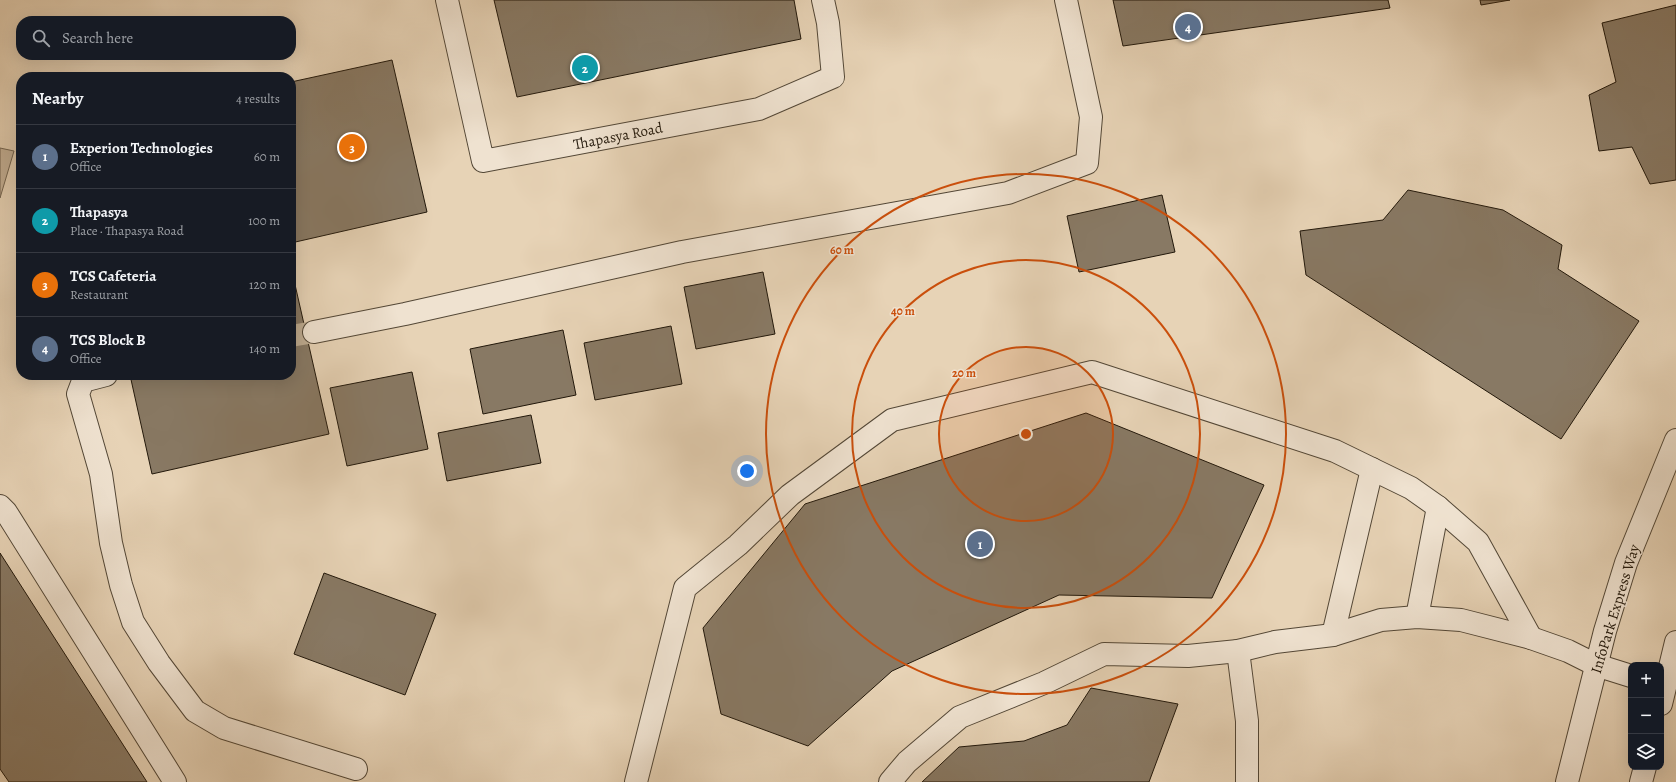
<!DOCTYPE html>
<html lang="en">
<head>
<meta charset="utf-8">
<style>
  body { margin:0; font-family:Alegreya,serif; background:#242831; color:#f1f3f6 }
  .controls { position:absolute; right:12px; bottom:12px; display:grid; overflow:hidden; border-radius:8px; box-shadow:0 4px 16px #0002 }
  .controls button { width:36px; height:36px; display:grid; place-items:center; padding:0; border:0; border-bottom:1px solid #363941; background:#171b24; color:#f1f3f6; font:20px sans-serif }
  .you { position:absolute; left:747px; top:471px; width:14px; height:14px; margin:-10px; border:3px solid #fff; border-radius:50%; background:#1a73e8; box-shadow:0 0 0 6px #1a73e833 }
  .badge { display:grid; place-items:center; width:26px; height:26px; border-radius:50%; background:#2563eb; color:#fff; font-size:13px; font-weight:700 }
  .pin { position:absolute; translate:-50% -50%; border:2px solid #fff; box-shadow:0 1px 4px #0006 }
  .list { margin:0; padding:0; list-style:none }
  h2 { display:flex; justify-content:space-between; align-items:center; height:52px; margin:0; padding:0 16px; font-size:17px }
  h2 small { font-size:13px; font-weight:400; color:#9ea1a6 }
  .list li { display:grid; grid-template-columns:26px 1fr auto; gap:12px; align-items:center; box-sizing:border-box; height:64px; padding:0 16px; border-top:1px solid #363941 }
  .list b { display:block; font-size:15px; white-space:nowrap }
  .list p { margin:0; font-size:13px; white-space:nowrap; color:#9ea1a6 }
  .list em { font-size:13px; font-style:normal; color:#9ea1a6 }
  .icon { flex:none; width:22px; height:22px; fill:none; stroke:currentColor; stroke-width:2; stroke-linecap:round; stroke-linejoin:round }
  .map { position:relative; flex:none; width:1676px; height:782px; overflow:hidden }
  .search { position:absolute; background:#171b24; box-shadow:0 4px 16px #0002; left:16px; top:16px; width:280px; height:44px; display:flex; align-items:center; gap:10px; box-sizing:border-box; padding:0 14px; border-radius:16px; color:#9ea1a6; font-size:15px }
  .panel { position:absolute; background:#171b24; box-shadow:0 4px 16px #0002; left:16px; top:72px; width:280px; height:308px; border-radius:16px }
  .map>svg:first-child { display:block }
  .green { fill:#c6b399; stroke:#746652 }
  .building { fill:#887964; stroke:#22180b }
  .lines { fill:none; stroke-linecap:round; stroke-linejoin:round }
  .minor-tunnel { stroke:#c0ae94; stroke-width:22; stroke-dasharray:22 11; stroke-linecap:butt }
  .minor-casing { stroke:#534736; stroke-width:24 }
  .minor { stroke:#efe2d0; stroke-width:22 }
  .ring { fill:none; stroke:#ca4f0c; stroke-width:2 }
  .labels { text-anchor:middle; stroke-width:3; stroke-linejoin:round; paint-order:stroke }
  .street-label { font-size:15px; fill:#22180b; stroke:#efe2d0 }
  .centre { fill:#ca4f0c; stroke:#efe2d0; stroke-width:2 }
  .ring-label { font-size:12px; text-anchor:middle; font-weight:bold; fill:#ca4f0c; stroke:#efe2d0; stroke-width:3; stroke-linejoin:round; paint-order:stroke }
</style>
</head>
<body>
<div class="map">
<svg width="1676" height="782" viewBox="0 0 1676 782">
  <rect width="100%" height="100%" fill="#e7d3b6"/>
  <filter id="stains"><feTurbulence type="fractalNoise" baseFrequency=".005" numOctaves="4"/><feColorMatrix values="0 0 0 0 .2 0 0 0 0 .09 0 0 0 0 .02 0 0 0 .5 -.17"/></filter>
  <radialGradient id="worn" r=".72"><stop offset=".6" stop-color="#630" stop-opacity="0"/><stop offset="1" stop-color="#630" stop-opacity=".3"/></radialGradient>
  <path class="green" d="M0,148L14,151L0,198Z"/>
  <g class="building">
    <path d="M494,0H794L801,39L517,97Z"/>
    <path d="M1113,0H1388L1390,8L1123,46Z"/>
    <path d="M1480,0H1510L1481,5Z"/>
    <path d="M1676,5V180L1650,184L1632,147L1599,151L1589,95L1616,82L1602,23Z"/>
    <path d="M392,60L427,212L291,243V82Z"/>
    <path d="M1408,190L1503,210L1562,245L1558,269L1639,321L1561,439L1306,275L1300,231L1383,220Z"/>
    <path d="M1162,195L1175,252L1079,272L1067,216Z"/>
    <path d="M291,267L329,434L152,474L130,375H291Z"/>
    <path d="M763,272L775,334L696,349L684,287Z"/>
    <path d="M671,326L682,384L595,400L584,343Z"/>
    <path d="M563,330L576,395L483,414L470,349Z"/>
    <path d="M412,372L428,449L347,466L330,388Z"/>
    <path d="M1086,413L1264,485L1212,598L1059,595L892,671L808,746L721,714L703,628L805,504Z"/>
    <path d="M531,415L541,463L447,481L438,433Z"/>
    <path d="M0,553L147,782H9L0,769Z"/>
    <path d="M324,573L436,614L405,695L294,654Z"/>
    <path d="M1091,688L1178,704L1149,782H922L959,747L1024,741L1067,725Z"/>
  </g>
  <g class="lines">
    <path class="minor-tunnel" d="M291,336L314,332"/>
    <defs>
      <g id="minor">
        <path d="M447,0L483,161L759,109L833,77L828,23L823,0"/>
        <path d="M314,332L405,314L682,252L1008,193L1087,163L1091,117L1066,0"/>
        <path d="M106,375L83,381L78,394L101,474L111,543L121,585L133,622L159,663L195,711L224,728L356,769"/>
        <path d="M0,506L6,512L175,782"/>
        <path d="M1417,617L1438,507"/>
        <path d="M1333,635L1372,469"/>
        <path d="M1238,651L1247,721V782"/>
        <path d="M1661,704L1676,642"/>
        <path d="M636,782L685,588L738,545L790,495L892,420L1092,372L1335,451L1411,488L1438,507L1478,542L1531,638"/>
        <path d="M890,782L907,762L960,717L1044,683L1104,654L1188,656L1238,651L1275,642L1333,635L1381,620L1417,617L1461,620L1531,638L1568,651L1596,665L1631,676"/>
        <path d="M1567,782L1605,631L1626,563L1676,440"/>
        <path d="M1641,782L1645,767"/>
      </g>
    </defs>
    <use href="#minor" class="minor-casing"/>
    <use href="#minor" class="minor"/>
  </g>
  <circle cx="1026" cy="434" r="87" fill="#ca4f0c" fill-opacity=".12"/>
  <g class="ring">
    <circle cx="1026" cy="434" r="87"/>
    <circle cx="1026" cy="434" r="174"/>
    <circle cx="1026" cy="434" r="260"/>
  </g>
  <g class="labels">
    <g class="street-label">
      <text transform="translate(618 136) rotate(-11)" y="5">Thapasya Road</text>
      <text transform="translate(1615 609) rotate(-73)" y="5">InfoPark Express Way</text>
    </g>
  </g>
  <circle cx="1026" cy="434" r="6" class="centre"/>
  <g class="ring-label">
    <text x="842" y="254">60 m</text>
    <text x="903" y="315">40 m</text>
    <text x="964" y="377">20 m</text>
  </g>
  <rect width="100%" height="100%" filter="url(#stains)"/>
  <rect width="100%" height="100%" fill="url(#worn)"/>
</svg>
<div class="controls">
<button>+</button>
<button>−</button>
<button><svg class="icon" aria-label="layers" viewBox="0 0 24 24"><path d="M12 4l9 5-9 5-9-5zM3 14l9 5 9-5"/></svg></button>
</div>
<div class="you"></div>
<div class="pin badge" style="left:980px;top:544px;background:#5c6f8a">1</div>
<div class="pin badge" style="left:585px;top:68px;background:#0f9aa8">2</div>
<div class="pin badge" style="left:352px;top:147px;background:#e8710a">3</div>
<div class="pin badge" style="left:1188px;top:27px;background:#5c6f8a">4</div>
<div class="search"><svg class="icon" aria-label="search" viewBox="0 0 24 24"><circle cx="10" cy="10" r="6"/><path d="M15 15l6 6"/></svg>Search here</div>
<section class="panel">
<h2>Nearby<small>4 results</small></h2>
<ul class="list">
<li><span class="badge" style="background:#5c6f8a">1</span><div><b>Experion Technologies</b><p>Office</p></div><em>60 m</em></li>
<li><span class="badge" style="background:#0f9aa8">2</span><div><b>Thapasya</b><p>Place · Thapasya Road</p></div><em>100 m</em></li>
<li><span class="badge" style="background:#e8710a">3</span><div><b>TCS Cafeteria</b><p>Restaurant</p></div><em>120 m</em></li>
<li><span class="badge" style="background:#5c6f8a">4</span><div><b>TCS Block B</b><p>Office</p></div><em>140 m</em></li>
</ul>
</section>
</div>
</body>
</html>
